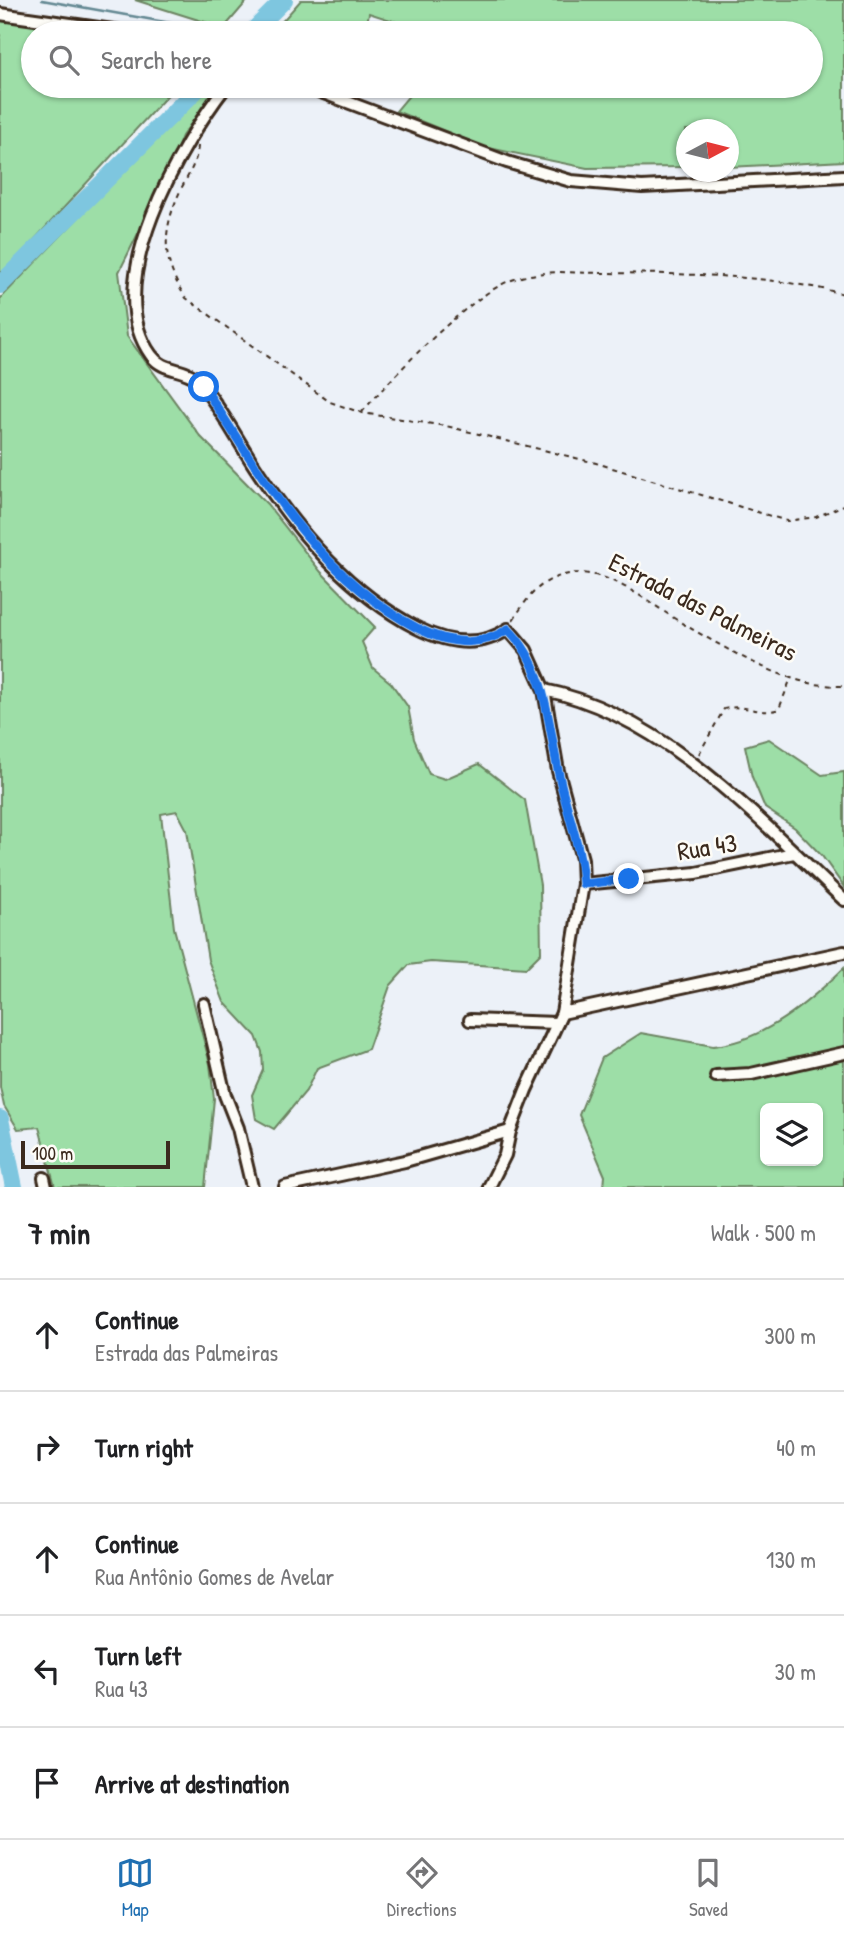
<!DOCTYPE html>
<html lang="en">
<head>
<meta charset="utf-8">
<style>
  body { margin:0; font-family:"Patrick Hand",sans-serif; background:#f2f2f2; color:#202124 }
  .controls { position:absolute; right:21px; bottom:21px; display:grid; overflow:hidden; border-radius:10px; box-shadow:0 2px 5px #0004 }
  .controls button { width:63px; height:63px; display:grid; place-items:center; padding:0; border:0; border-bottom:2px solid #e0e0e0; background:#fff; color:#202124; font:35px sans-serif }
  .compass { position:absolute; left:676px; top:119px; width:63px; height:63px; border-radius:50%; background:#fff; box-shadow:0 2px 5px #0004; rotate:83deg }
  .scale { position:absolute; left:21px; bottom:18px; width:149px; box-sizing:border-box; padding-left:7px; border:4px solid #3b2a1e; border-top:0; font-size:19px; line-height:24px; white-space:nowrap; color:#3b2a1e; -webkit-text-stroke:5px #fdfcf7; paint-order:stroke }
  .stop { position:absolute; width:21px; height:21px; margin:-16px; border:5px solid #1a73e8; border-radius:50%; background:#fff }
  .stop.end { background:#1a73e8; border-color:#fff; box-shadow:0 2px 7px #0008 }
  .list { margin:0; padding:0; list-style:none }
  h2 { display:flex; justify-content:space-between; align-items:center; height:91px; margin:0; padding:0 28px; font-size:30px }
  h2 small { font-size:23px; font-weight:400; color:#757577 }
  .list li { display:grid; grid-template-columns:46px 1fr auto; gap:21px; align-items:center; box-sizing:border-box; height:112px; padding:0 28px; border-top:2px solid #e0e0e0 }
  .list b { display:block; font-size:26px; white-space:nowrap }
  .list p { margin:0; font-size:23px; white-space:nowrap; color:#757577 }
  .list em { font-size:23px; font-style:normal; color:#757577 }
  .icon { flex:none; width:38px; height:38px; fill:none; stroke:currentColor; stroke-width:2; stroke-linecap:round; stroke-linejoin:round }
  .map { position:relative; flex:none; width:844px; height:1187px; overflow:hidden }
  .search { position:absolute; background:#fff; box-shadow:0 2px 5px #0004; left:21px; right:21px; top:21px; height:77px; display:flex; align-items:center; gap:18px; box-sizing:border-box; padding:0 24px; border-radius:38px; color:#757577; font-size:26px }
  .sheet { height:651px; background:#fff }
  nav { display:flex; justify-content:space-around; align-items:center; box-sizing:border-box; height:98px; border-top:2px solid #e0e0e0; background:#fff; font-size:19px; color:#757577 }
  nav a { display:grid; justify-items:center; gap:4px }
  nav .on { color:#1f6fb2 }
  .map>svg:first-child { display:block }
  .green { fill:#9ddea7; stroke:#6c8462; stroke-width:2; fill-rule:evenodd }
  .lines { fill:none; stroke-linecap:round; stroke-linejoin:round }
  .stream { stroke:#638892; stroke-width:2.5 }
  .river { stroke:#7ec6df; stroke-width:18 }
  .minor-casing { stroke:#3b2a1e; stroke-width:16 }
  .path { stroke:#3b2a1e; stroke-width:2; stroke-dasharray:5 5; stroke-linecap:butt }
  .minor { stroke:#fdfcf7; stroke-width:10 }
  .route { stroke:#1a73e8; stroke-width:9 }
  .labels { text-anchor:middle; stroke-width:5; stroke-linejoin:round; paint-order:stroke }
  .street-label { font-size:26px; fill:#3b2a1e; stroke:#fdfcf7 }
</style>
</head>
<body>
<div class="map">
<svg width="844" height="1187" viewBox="0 0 844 1187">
  <rect width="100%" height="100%" fill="#ecf1f8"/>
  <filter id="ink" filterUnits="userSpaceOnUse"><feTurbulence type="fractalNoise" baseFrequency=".0143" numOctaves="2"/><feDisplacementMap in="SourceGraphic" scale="14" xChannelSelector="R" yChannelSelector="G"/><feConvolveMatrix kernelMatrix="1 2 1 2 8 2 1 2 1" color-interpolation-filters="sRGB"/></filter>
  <g filter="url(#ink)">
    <g class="green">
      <path d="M135,0H248L224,28Z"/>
      <path d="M301,0H844V161L729,167L728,130H686V167L587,168L484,147L396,111L417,86H811V33H430L369,13L365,33H272Z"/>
      <path d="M0,19L106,33H33V86H176L0,277Z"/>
      <path d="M205,86H219L182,136L167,175L119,272L127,336L200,436L267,504L321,572L375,627L362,642L373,668L391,683L408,707L414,739L429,774L445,779L479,764L525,800L540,885L541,953L526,968L431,962L409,965L390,986L368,1049L317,1068L306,1091L274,1129L256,1119L252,1095L263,1070L262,1052L256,1036L224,1002L208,960L187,830L177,811L161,814L174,928L210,1064L214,1099L205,1187H55L39,1127L18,1129L4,1106L0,1087V299Z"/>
      <path d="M769,739L822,775L844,772V887L822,856L795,828L765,808L752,777L745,746Z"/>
      <path d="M844,968V1187H604L605,1176L579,1115L602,1058L641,1033L713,1046C763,1042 810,1001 844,968ZM765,1108H818V1161H765Z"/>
    </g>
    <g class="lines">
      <path class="stream" d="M42,0L226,33"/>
      <g class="river">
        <path d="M251,33L284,0"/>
        <path d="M0,285L200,86"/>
        <path d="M0,1119L14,1187"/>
      </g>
      <defs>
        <g id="minor">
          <path d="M0,14L134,33"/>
          <path d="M226,86C181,144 99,284 151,355C163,372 182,367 197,379C221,407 238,442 259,473C300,535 350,593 417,628C447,643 479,649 508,629L526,650L544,690"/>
          <path d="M305,86L507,162L571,181L642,187L844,176"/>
          <path d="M583,884L696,873L794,853"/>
          <path d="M204,1004L225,1095L238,1128L252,1187"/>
          <path d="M562,1013L844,952"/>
          <path d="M470,1020L557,1023"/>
          <path d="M716,1076L751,1074L844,1053"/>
          <path d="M44,1178L46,1187"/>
          <path d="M285,1187L405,1161L510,1131"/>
          <path d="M489,1187L505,1155L510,1131L526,1090L562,1013L583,884L582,859L558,771L544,690C661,713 760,820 844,900"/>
        </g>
      </defs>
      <use href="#minor" class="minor-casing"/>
      <g class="path">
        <path d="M198,146C197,161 189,174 182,187C162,229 160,259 186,298L330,402L362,413L446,426L596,463L787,521L816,517L844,505"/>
        <path d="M362,412C394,375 466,299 509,281C525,275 540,273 557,272C654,275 750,270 844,294"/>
        <path d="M513,620C527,599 538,581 564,575C606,564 651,605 685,625C718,644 755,666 791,678C808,684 826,686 844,686"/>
        <path d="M699,754L724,709C744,703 760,716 779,709L791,678"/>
      </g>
      <use href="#minor" class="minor"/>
    </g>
  </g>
  <g class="lines" filter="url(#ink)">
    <path class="route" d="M204,387C263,478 318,576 417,628C447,643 479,649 508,629C549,670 548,730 561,784C569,818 581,848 583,884L629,879"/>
  </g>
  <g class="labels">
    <g class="street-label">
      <text transform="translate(703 607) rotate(27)" y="9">Estrada das Palmeiras</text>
      <text transform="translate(707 847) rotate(-9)" y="9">Rua 43</text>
    </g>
  </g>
</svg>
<div class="controls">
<button><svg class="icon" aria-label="layers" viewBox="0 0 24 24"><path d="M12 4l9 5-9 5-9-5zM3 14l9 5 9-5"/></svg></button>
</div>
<svg class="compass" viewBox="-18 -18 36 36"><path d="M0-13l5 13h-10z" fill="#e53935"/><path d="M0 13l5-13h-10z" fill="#757577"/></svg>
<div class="scale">100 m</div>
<div class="stop" style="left:204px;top:387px"></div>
<div class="stop end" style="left:629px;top:879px"></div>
<div class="search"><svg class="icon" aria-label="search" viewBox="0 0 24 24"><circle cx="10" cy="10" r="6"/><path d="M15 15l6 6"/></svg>Search here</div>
</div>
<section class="sheet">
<h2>7 min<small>Walk · 500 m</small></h2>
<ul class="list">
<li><svg class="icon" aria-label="ahead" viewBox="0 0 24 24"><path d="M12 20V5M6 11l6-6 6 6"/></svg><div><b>Continue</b><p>Estrada das Palmeiras</p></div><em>300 m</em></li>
<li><svg class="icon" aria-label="right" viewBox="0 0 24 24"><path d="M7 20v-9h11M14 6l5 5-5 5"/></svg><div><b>Turn right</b></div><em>40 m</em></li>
<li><svg class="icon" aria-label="ahead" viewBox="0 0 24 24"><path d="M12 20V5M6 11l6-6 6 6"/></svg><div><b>Continue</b><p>Rua Antônio Gomes de Avelar</p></div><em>130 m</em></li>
<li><svg class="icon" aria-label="left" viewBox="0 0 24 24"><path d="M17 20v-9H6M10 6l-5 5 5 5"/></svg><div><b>Turn left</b><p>Rua 43</p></div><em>30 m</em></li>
<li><svg class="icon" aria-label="arrive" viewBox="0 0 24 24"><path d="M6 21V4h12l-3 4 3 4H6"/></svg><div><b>Arrive at destination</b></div></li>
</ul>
</section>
<nav>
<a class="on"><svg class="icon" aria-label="map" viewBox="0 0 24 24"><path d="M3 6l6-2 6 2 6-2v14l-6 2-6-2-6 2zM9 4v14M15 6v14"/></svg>Map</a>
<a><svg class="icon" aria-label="directions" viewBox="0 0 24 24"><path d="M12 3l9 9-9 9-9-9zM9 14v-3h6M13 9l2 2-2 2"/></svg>Directions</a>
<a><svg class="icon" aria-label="saved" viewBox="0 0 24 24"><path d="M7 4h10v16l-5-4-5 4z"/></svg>Saved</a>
</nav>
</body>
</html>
